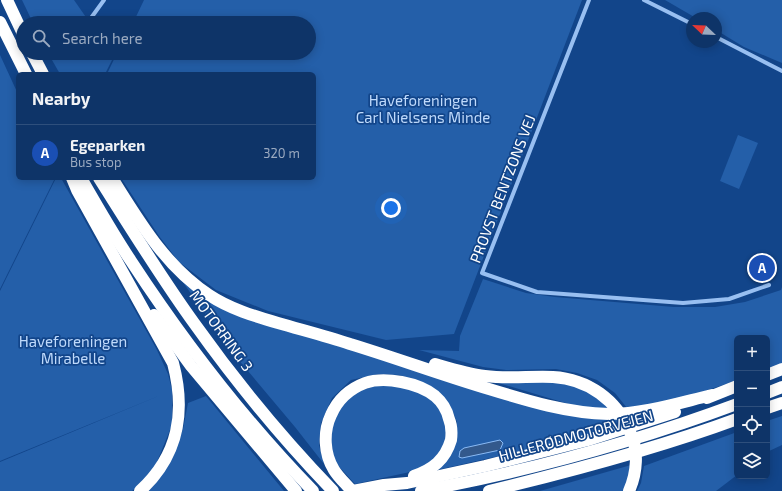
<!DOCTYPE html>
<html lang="en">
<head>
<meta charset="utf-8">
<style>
  body { margin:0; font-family:"Exo 2",sans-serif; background:#173c6e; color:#f1f3f6 }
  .controls { position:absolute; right:12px; bottom:12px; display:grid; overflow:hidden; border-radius:6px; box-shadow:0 2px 10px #0003 }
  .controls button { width:36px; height:36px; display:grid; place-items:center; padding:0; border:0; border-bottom:1px solid #2e4f7c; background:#0e3468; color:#f1f3f6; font:20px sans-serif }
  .compass { position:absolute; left:686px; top:12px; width:36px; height:36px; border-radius:50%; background:#0e3468; box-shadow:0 2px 10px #0003; rotate:293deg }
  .you { position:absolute; left:391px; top:208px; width:14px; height:14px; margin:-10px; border:3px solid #fff; border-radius:50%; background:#1a73e8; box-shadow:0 0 0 6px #1a73e833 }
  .badge { display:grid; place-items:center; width:26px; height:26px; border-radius:50%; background:#95b2f1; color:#fff; font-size:13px; font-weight:700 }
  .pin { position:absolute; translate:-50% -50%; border:2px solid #fff; box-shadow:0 1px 4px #0006 }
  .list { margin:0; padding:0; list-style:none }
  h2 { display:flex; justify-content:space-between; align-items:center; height:52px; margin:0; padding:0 16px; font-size:17px }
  h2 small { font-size:13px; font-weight:400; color:#9baac0 }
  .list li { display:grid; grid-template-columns:26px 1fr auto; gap:12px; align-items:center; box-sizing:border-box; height:56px; padding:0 16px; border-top:1px solid #2e4f7c }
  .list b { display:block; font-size:15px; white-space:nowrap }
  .list p { margin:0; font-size:13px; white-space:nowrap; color:#9baac0 }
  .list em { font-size:13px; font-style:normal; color:#9baac0 }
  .icon { flex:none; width:22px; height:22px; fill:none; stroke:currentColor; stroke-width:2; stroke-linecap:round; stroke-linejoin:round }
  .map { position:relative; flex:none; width:782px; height:491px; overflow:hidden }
  .search { position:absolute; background:#0e3468; box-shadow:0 2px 10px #0003; left:16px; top:16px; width:300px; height:44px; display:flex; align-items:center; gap:10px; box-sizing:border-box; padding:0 14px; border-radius:22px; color:#9baac0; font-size:15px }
  .panel { position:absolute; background:#0e3468; box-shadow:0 2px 10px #0003; left:16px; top:72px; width:300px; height:108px; border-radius:6px }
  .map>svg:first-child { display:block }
  .green { fill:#245fa9 }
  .water { fill:#33598c; stroke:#8abaf4 }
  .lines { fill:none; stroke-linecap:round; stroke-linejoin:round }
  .minor { stroke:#98bff1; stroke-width:4 }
  .motorway { stroke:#fff; stroke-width:12 }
  .labels { text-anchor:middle; stroke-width:3.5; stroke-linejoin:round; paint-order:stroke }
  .park-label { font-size:15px; fill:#bfdafc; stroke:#12458a }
  .street-label { font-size:15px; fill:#fff; stroke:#12458a }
</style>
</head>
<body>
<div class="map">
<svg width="782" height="491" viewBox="0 0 782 491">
  <rect width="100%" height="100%" fill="#12458a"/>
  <g class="green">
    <path d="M22,0H74L90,23H33Z"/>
    <path d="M144,0H582L454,334L386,340L268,311L216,290L179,262L159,236L121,178H314V74H107L117,53H309V23H133Z"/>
    <path d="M665,0H782V63L744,47L716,30V18H696Z"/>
    <path d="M48,53H110L113,58L105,74H60Z"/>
    <path d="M0,55L18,94V178H55L0,289Z"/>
    <path d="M738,135L758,143L739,189L720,181Z"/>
    <path d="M56,178H61L157,350L168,374L172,390V425L152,474L132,491H0V462L161,395L0,461V291Z"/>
    <path d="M177,274L206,298L503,397L619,418L623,425L526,450L437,470L453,445L457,422L453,412L444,398L429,386L400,375L378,374L351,380L332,398L321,423L319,445L324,464L295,427L237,358Z"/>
    <path d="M483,279L526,293L555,297L674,307H715L745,302L781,290L782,287V364L767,370V338H737V380C699,394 667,403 627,408L615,393L597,380L577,373L556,369L506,370L483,367L419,350L459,351L460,336Z"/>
    <path d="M492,381L574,382L612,408H582Z"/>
    <path d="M378,385L404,386L425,394L440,405L447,421L445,442L435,459L419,470L355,484L332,459L329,441L333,425L342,405L357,392Z"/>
    <path d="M206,396L284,491H149L167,467L183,429L188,403Z"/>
    <path d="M782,416V445L767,452V421Z"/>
    <path d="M737,432V475L716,491H637L641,483L644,466Z"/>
    <path d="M631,465L625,491H540Z"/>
  </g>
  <path class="water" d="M500,440L503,443L500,450L462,458L459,457L460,451L464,448Z"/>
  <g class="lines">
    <g class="minor">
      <path d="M589,0L482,273L537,292L683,303L729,299L769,285"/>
      <path d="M644,0L692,24"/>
      <path d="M91,18L104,0"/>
      <path d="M716,37L782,71"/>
    </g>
    <g class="motorway">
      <path d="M7,0L23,34"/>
      <path d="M0,22L26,74"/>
      <path d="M32,53L43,74"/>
      <path d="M72,178L77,190L173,363C186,412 179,455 140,491"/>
      <path d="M81,178C97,206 113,234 131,261C184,342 245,421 313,491"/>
      <path d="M99,178C130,227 160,276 194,323C236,382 283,439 333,491"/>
      <path d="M112,178C139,221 165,266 209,295C230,309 254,316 278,323C302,330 326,336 350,344C396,358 442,375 489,389C528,401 567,413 609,414C644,414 678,403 712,395"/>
      <path d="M154,315L191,366L296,491"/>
      <path d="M435,364C452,369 468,374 485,376C508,379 530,376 553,377C588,379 617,400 630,432C639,450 637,473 629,491"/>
      <path d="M767,375L782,369"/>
      <path d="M767,393L782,387"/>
      <path d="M707,398L737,386"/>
      <path d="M767,408L782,403"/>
      <path d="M352,491C346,484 339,478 334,470C324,454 323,432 331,415C338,399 349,389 365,383C385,376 419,383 435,396C442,402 447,410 449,419C452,426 452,432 451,440C445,460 433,469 414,476"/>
      <path d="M353,491L384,485L407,483L485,466L588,440L675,412"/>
      <path d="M421,491C528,471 635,442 737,404"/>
      <path d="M489,491C572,471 656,449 737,419"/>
    </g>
  </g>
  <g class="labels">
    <g class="park-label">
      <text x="423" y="106">Haveforeningen<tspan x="423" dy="17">Carl Nielsens Minde</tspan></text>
      <text x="73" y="347">Haveforeningen<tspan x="73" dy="17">Mirabelle</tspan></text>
    </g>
    <g class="street-label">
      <text transform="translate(503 189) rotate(-69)" y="5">PROVST BENTZONS VEJ</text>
      <text transform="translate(221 331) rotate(54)" y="5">MOTORRING 3</text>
      <text transform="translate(576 436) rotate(-15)" y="5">HILLERØDMOTORVEJEN</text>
    </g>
  </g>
</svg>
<div class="controls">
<button>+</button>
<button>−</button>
<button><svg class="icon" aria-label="locate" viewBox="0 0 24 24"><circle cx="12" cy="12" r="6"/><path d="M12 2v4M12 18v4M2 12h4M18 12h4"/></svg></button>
<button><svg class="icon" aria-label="layers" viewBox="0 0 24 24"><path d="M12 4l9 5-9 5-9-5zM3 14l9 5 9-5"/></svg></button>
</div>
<svg class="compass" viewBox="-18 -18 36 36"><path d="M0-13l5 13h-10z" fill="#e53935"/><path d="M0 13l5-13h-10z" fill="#9baac0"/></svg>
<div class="you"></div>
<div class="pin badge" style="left:762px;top:268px;background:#1a4fb4">A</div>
<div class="search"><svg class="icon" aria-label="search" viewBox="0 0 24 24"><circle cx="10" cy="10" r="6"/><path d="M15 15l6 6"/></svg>Search here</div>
<section class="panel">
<h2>Nearby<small></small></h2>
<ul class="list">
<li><span class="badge" style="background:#1a4fb4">A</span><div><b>Egeparken</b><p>Bus stop</p></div><em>320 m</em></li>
</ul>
</section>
</div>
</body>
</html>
